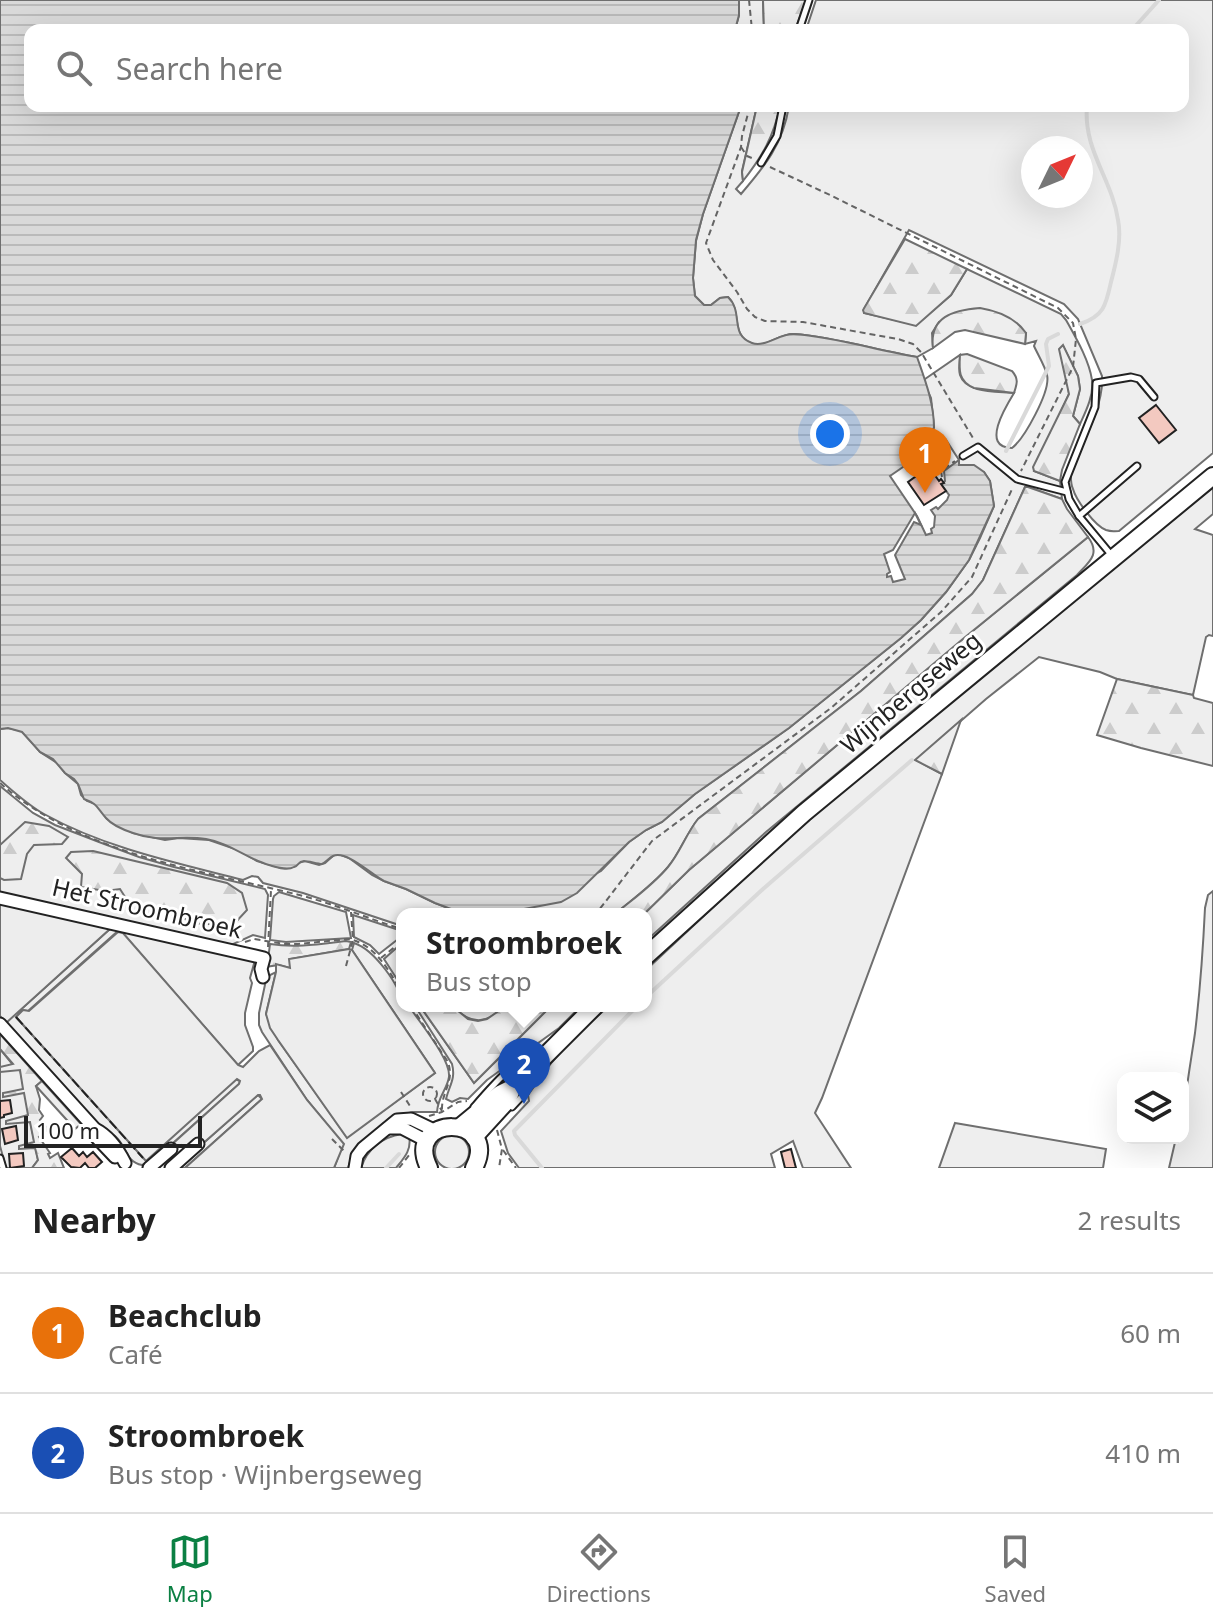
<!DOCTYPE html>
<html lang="en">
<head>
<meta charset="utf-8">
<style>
  body { margin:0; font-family:"Noto Sans",sans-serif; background:#f2f2f2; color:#222 }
  .controls { position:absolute; right:24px; bottom:24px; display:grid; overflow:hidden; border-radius:16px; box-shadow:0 8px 32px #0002 }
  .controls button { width:72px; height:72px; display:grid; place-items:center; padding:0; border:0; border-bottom:2px solid #e0e0e0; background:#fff; color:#222; font:40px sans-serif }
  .compass { position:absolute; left:1021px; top:136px; width:72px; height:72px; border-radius:50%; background:#fff; box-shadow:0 8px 32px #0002; rotate:47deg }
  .scale { position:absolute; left:24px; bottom:20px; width:178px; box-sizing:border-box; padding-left:8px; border:4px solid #222; border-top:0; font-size:22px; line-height:28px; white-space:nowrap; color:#222; -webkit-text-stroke:6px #fff; paint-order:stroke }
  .you { position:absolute; left:830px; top:434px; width:28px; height:28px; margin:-20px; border:6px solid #fff; border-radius:50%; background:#1a73e8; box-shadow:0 0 0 12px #1a73e833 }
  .badge { display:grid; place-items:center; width:52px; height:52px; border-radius:50%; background:#0b8043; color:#fff; font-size:26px; font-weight:700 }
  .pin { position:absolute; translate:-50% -66px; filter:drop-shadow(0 2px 4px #0008) }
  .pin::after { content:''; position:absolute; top:42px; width:28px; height:24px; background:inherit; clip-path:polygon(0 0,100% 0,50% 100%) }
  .popup { position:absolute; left:396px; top:908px; width:256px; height:104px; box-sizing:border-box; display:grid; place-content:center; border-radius:16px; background:#fff; filter:drop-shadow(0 2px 6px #0005); font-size:26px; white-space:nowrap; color:#767676 }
  .popup b { font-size:30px; color:#222 }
  .popup::after { content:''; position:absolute; left:50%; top:100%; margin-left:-16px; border:16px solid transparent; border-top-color:#fff }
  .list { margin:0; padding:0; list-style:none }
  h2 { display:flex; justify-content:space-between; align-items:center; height:104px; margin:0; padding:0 32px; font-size:34px }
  h2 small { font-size:26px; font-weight:400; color:#767676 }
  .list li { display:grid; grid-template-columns:52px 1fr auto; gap:24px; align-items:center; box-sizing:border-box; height:120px; padding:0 32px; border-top:2px solid #e0e0e0 }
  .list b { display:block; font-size:30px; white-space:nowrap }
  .list p { margin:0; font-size:26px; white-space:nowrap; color:#767676 }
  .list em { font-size:26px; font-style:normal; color:#767676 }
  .icon { flex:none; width:44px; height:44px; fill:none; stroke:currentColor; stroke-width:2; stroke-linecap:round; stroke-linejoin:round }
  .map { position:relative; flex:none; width:1213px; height:1168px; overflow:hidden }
  .search { position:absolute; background:#fff; box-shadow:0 8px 32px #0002; left:24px; right:24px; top:24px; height:88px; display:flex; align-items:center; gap:20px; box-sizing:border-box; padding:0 28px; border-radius:16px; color:#767676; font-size:30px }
  .sheet { height:344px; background:#fff }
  nav { display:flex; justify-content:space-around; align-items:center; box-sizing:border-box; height:112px; border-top:2px solid #e0e0e0; background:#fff; font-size:22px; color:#767676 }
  nav a { display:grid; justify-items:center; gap:4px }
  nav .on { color:#0b8043 }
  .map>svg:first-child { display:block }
  .green { fill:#eee; stroke:#6f6f6f; stroke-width:2; fill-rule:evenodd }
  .forest { fill:url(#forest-firs); stroke:#6f6f6f; stroke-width:2 }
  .parking { fill:#ededed; stroke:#6f6f6f; stroke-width:2 }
  .water { fill:url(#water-rules); stroke:#6f6f6f; stroke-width:2 }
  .pier { fill:#fff; stroke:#6f6f6f; stroke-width:2 }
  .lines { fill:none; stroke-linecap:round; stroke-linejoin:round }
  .stream { stroke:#d9d9d9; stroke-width:4 }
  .building { fill:#f3c9c0; stroke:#222; stroke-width:2 }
  .lane-casing { stroke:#222; stroke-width:9 }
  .street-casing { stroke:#222; stroke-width:15 }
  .primary-casing { stroke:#222; stroke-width:20 }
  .path { stroke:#646464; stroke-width:2; stroke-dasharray:6 4; stroke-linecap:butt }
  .lane { stroke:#fff; stroke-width:5 }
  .street { stroke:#fff; stroke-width:11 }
  .primary { stroke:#fff; stroke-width:16 }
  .fence { stroke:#222; stroke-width:2; stroke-dasharray:10 4; stroke-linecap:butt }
  .labels { text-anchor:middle; stroke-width:6; stroke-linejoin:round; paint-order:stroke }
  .street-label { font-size:24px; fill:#222; stroke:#fff }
</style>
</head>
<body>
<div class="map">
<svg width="1213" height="1168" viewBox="0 0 1213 1168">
  <defs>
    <pattern id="forest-firs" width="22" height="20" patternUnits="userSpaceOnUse" patternTransform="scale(2)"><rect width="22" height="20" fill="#eee"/><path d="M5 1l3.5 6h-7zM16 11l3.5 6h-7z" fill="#ccc"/></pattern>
    <pattern id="water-rules" width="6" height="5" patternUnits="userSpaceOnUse" patternTransform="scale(2)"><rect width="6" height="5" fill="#d9d9d9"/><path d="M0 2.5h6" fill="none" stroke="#bababa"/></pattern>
  </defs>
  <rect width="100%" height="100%" fill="#fff"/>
  <g class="green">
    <path d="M739,0H763L764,30H735L739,15Z"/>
    <path d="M816,0H1213V453L1119,531C1113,531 1112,532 1106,530C1095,526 1076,500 1073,489C1070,483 1071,476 1071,469C1083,442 1104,406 1102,376L1078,319L1064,304L909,230L864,309V313L916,325L951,295L967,269L1061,314L1066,320C1076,338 1089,360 1092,380C1094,395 1086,411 1080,424L1073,416L1080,389L1078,376L1063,346L1069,394L1034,471L1060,481L1062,499L1028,487H1025L983,580L972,594L861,691L698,819C686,834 680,853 668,867C653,885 633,899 615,914H498L528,909L601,871L629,842L646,830L662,822L695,794L789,728L901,638L921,620L946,592L969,560L980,538L994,506L990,481L984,472L959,465V460L946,440L928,452L926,450L919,456L920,445L934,427L931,398L924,383L925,379L960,355C960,362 958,369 960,375C966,394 999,391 1014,393C1006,406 980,448 1012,448C1024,439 1051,391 1047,375C1045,366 1038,355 1034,346L1036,341L1025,344L1026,333L939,322L932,333L933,348L917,357C876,350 835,337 794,334C780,333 766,348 753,344C729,335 743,312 728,297L720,298L711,305H704L695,296L693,278L696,241L703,214L741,106H757L742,171L743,181L736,189L741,194C765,166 783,144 789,106H1183V30H806ZM1033,148H1081V196H1033Z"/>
    <path d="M1213,487V514L1195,529L1213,535V636L1209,635L1206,637L1193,695L1117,679L1100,672L1039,657L986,699L916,760L942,774L822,1098L815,1113L851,1168H803L793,1141L771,1154L775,1168H519L508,1153L501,1131L529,1101L528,1095L552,1062L577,1034L609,1006H646V970L769,855L824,807Z"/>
    <path d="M1088,537C1101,554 1089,562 1077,575L766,832L646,941V914H644L689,870L964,638Z"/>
    <path d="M8,728L22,731L40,752L57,763L65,773L78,784L81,795L87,801L96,804L107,819L133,833L165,840L179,838L209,840L238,850L257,861L281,868L305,861L319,865L325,863L334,855H341L349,858L372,875L384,881L406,889L435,903L459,912L474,914H402V926L303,893L263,883L258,877L252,876L243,880C177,863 105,848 44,814C28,805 14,792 0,780V729Z"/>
    <path d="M0,786L33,813L55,825L99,842L139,857L174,867L265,889L268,895L265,938L253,935L229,946L0,895Z"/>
    <path d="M1213,891V1168H1169L1176,1138H1183C1183,1102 1190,1068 1195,1033C1200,991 1203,950 1205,908L1208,895Z"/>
    <path d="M279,892L346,912L351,938L286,942L270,940L273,899L274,896Z"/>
    <path d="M353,915L402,931V936L379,954L370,945L354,937Z"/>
    <path d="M111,928L119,930L28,1011L23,1010L16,1017L146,1160L235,1079L240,1081L239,1084L163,1152L142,1165C125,1162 127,1146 115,1136C111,1133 107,1132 103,1129C99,1126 96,1122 92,1120L0,1016V1009L17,1013Z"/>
    <path d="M124,930L255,960L250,978L252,983L245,1013V1025L253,1047V1051L238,1065L124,935Z"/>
    <path d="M354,943C373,949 402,986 402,1006H409C419,1022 451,1059 449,1077C447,1090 438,1096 437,1112H413L390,1118L354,1150L348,1168H334L343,1144L307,1100L262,1032L259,1025V1013L266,980L270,975L276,972L266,1014L278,1040L347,1137L435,1073L352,950Z"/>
    <path d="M402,943V987L384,959Z"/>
    <path d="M415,1006H420L474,1083L551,1006H581L559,1028L487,1080L468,1099L460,1098L452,1102L446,1099C449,1086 456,1079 452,1064Z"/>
    <path d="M452,1006H506C486,1024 472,1026 452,1006Z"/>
    <path d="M0,1049L13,1065L20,1069L38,1160L32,1168H6L0,1146Z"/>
    <path d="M258,1095L262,1099L185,1168H175Z"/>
    <path d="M955,1123L1106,1149L1103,1168H939Z"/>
    <path d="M402,1134L409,1136C412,1150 404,1158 396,1168H361C367,1149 382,1137 402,1134Z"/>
    <circle cx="452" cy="1152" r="17"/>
  </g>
  <g class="forest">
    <path d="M763,0H806L795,30H764Z"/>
    <path d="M757,106H780C774,136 762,157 743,181L742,172Z"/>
    <path d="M905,239L967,269L951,295L916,326L864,313L863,310Z"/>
    <path d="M980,308C998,311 1015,317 1026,333L1025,344L965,330L955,332L933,348C929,317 953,310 980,308Z"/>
    <path d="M1063,345L1078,376L1080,389L1073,416L1080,424L1062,470L1060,481L1034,471L1033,467L1069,394L1059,349Z"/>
    <path d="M967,354L1012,371C1019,379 1017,384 1014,393L974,388C958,381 959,370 960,355Z"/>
    <path d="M1025,487H1028L1062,499L1067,509L1088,537L964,638L689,870L644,914H615C633,899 653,885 668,867C680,853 686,834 698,819L861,691L972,594L983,580Z"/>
    <path d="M1117,679L1193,695L1194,698L1213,703V766L1141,748L1097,735Z"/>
    <path d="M961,720L942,774L915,760Z"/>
    <path d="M25,822L49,826L68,837L62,844L34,845L27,854L21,879L4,880L0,878V845Z"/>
    <path d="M93,851L227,883L242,893L247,910L234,924H200L127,900L120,889L105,891L81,887L82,874L66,858L71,852Z"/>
    <path d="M346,941L351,942L349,949L290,959V968L279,965L265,967L268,960L270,944C296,948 320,944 346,941Z"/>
    <path d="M420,1006H452L468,1019L478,1021L487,1019L506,1006H551L474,1083Z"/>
    <path d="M0,1034L42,1081L36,1086L40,1099L39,1110L43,1116L40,1120L48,1129L39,1137L50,1153L48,1154L50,1158L58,1153L64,1168H32L38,1160L35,1148L19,1149V1146L34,1142L30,1122L6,1124V1121L28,1115L24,1093L3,1097V1093L23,1089L20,1070L0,1072V1067L13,1064L0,1049Z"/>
  </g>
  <g class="parking">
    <path d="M0,902L111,928L6,1023L0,1016Z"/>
    <path d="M118,932L123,933L238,1065L243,1067L259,1051L270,1045L307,1100L344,1144L334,1168H185L262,1099L260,1095H258L200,1146L186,1150L181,1145L173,1151L169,1147L239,1084L240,1081L237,1079L146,1161L16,1017L23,1010L29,1011Z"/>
    <path d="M349,949L352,950L435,1073L347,1138L278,1040L270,1028L266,1014L276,972V964L290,968L289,959Z"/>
    <path d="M42,1081L81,1124L75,1129L36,1086Z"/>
  </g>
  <path class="water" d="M0,0H739V15L735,30H30V106H741L703,214L696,240L693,278L695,296L704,305H711L720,298L728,297C744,312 729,335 752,343C765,348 780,333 794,334C835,337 876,350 917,357C925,380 934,403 934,428L920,445L919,456L890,476L917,516L926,535L932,533L931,529L934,527L935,516L931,510L936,507L938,509L947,500L949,495L941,484L945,481L944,471L959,460V465H974L984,472L990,481L994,506L969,560L946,592L921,620L901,638L789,728L695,794L662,822L646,830L629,842L577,893L561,902L498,914H474L459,912L435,903L406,889L384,881C372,875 347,850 333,856C329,858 326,862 322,864C317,864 309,861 304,861C297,862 300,865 294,867C287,871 276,867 269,865C247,859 230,843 206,839C180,835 160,843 133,833C124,830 112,825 106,818C97,808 98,804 84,799L78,784L74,779L65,773L53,759L40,752L22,732L8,728L0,729Z"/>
  <path class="pier" d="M915,513L921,525L914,522L895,555L905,579L893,582L891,576L887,577V574L890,572L884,554L893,550Z"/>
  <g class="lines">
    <g class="stream">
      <path d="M1132,30L1159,0"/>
      <path d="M1080,324C1104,316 1106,305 1111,282C1116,263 1122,239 1118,220C1112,179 1083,150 1087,106"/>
      <path d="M1006,451L1049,366L1046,344L1048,339L1058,334"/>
      <path d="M646,997L763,889L912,760"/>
      <path d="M386,1168L399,1154"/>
      <path d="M542,1168L515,1135L514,1131L637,1006"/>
    </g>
  </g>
  <g class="building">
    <path d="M1156,405L1176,430L1159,443L1139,418Z"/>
    <path d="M929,467L939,481L941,479L944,483L941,484L946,491L924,505L908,482Z"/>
    <path d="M10,1100L12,1113L4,1115V1117L0,1118V1101Z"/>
    <path d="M16,1126L18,1140L5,1144L2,1129Z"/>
    <path d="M72,1148L79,1156L83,1152L87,1157L93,1152L102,1162L95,1168H89L85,1163L80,1168L71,1167L61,1157Z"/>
    <path d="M791,1149L796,1168H785L781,1152Z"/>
    <path d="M23,1153L24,1166L10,1168L9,1154Z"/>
  </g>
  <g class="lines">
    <defs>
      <g id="lane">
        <path d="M799,30L809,0"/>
        <path d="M761,163L777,136L783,106"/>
        <path d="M963,456L978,447L1017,479L1067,492"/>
        <path d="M1079,516L1137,466"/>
        <path d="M1113,557L1079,516L1069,499L1065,482L1095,407L1096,383L1131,377L1139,379L1154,397"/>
        <path d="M474,1107C493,1085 514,1060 542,1050"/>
        <path d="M512,1107L525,1093L530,1079"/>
        <path d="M0,1158L3,1168"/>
      </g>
      <g id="street">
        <path d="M0,898L264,958L261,969L263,977"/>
        <path d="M0,1024L95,1129C109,1136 118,1149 125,1163"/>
        <path d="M388,1128H402L427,1141"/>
        <path d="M95,1129L97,1138L115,1157"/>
        <path d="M149,1168L171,1149"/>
        <path d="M171,1168L198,1144"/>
        <path d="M355,1168L357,1156L363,1148L397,1120L411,1119L436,1131"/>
      </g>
      <g id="primary">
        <path d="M646,956L804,813L1213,476"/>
        <path d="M460,1127L500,1094L514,1087L595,1006"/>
        <path d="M474,1137L507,1101L511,1092"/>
        <path d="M429,1168C402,1113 502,1114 474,1168"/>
      </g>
    </defs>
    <use href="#lane" class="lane-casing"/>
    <use href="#street" class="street-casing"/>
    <use href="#primary" class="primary-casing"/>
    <g class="path">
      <path d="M749,0L752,30"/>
      <path d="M750,106L742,136L741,147L706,243L713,260L737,292L747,309L755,317L765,321L803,322L898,339L913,344L921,352L973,438"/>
      <path d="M741,147L747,156L754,159"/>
      <path d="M770,167L832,196L1058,308L1073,323L1076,339L1073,367L1021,471"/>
      <path d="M942,477L941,471L955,461"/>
      <path d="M0,783C81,855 202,870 303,896C337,905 369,919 402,929"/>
      <path d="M592,914L599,910L652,841L831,708L941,612L972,577L1013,487"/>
      <path d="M245,942L254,939L284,944H298L349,939C376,945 388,970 402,992"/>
      <path d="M268,947L271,890"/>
      <path d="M381,958L402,941"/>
      <path d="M346,966L353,940L351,912"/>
      <path d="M411,1006L448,1062C455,1083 441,1091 442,1111"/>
      <circle cx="430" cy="1094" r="7"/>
      <path d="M401,1092L410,1106"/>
      <path d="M435,1099L442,1111"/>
      <path d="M429,1116L442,1112L458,1102L467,1101"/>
      <path d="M497,1130L502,1149L499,1168"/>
      <path d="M332,1139L345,1152"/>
      <path d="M503,1150L516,1168"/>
      <path d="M399,1168L410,1154"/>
    </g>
    <use href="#lane" class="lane"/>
    <use href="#street" class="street"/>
    <use href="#primary" class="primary"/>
    <path class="fence" d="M16,1017L143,1158"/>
  </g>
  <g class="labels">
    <g class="street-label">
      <text transform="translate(911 693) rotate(-40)" y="8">Wijnbergseweg</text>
      <text transform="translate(147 909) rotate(13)" y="8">Het Stroombroek</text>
    </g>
  </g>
</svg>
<div class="controls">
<button><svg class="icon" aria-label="layers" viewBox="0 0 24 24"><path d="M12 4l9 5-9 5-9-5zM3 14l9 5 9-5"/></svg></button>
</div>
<svg class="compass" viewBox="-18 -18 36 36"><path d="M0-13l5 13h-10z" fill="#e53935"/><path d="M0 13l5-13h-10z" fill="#767676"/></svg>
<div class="scale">100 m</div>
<div class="you"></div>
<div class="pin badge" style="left:925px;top:493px;background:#e8710a">1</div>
<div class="pin badge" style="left:524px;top:1104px;background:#1a4fb4">2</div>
<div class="popup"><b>Stroombroek</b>Bus stop</div>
<div class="search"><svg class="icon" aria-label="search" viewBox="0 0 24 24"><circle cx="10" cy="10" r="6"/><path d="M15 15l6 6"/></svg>Search here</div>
</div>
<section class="sheet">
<h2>Nearby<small>2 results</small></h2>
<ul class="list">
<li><span class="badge" style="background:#e8710a">1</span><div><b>Beachclub</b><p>Café</p></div><em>60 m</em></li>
<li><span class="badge" style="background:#1a4fb4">2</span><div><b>Stroombroek</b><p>Bus stop · Wijnbergseweg</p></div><em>410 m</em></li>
</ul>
</section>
<nav>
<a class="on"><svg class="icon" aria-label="map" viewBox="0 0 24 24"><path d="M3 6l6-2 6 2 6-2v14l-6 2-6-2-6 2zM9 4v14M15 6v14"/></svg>Map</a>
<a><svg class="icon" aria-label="directions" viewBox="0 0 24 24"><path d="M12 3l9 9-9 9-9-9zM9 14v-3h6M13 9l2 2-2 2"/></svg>Directions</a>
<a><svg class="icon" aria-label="saved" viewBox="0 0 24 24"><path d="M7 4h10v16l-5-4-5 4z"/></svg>Saved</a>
</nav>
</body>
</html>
